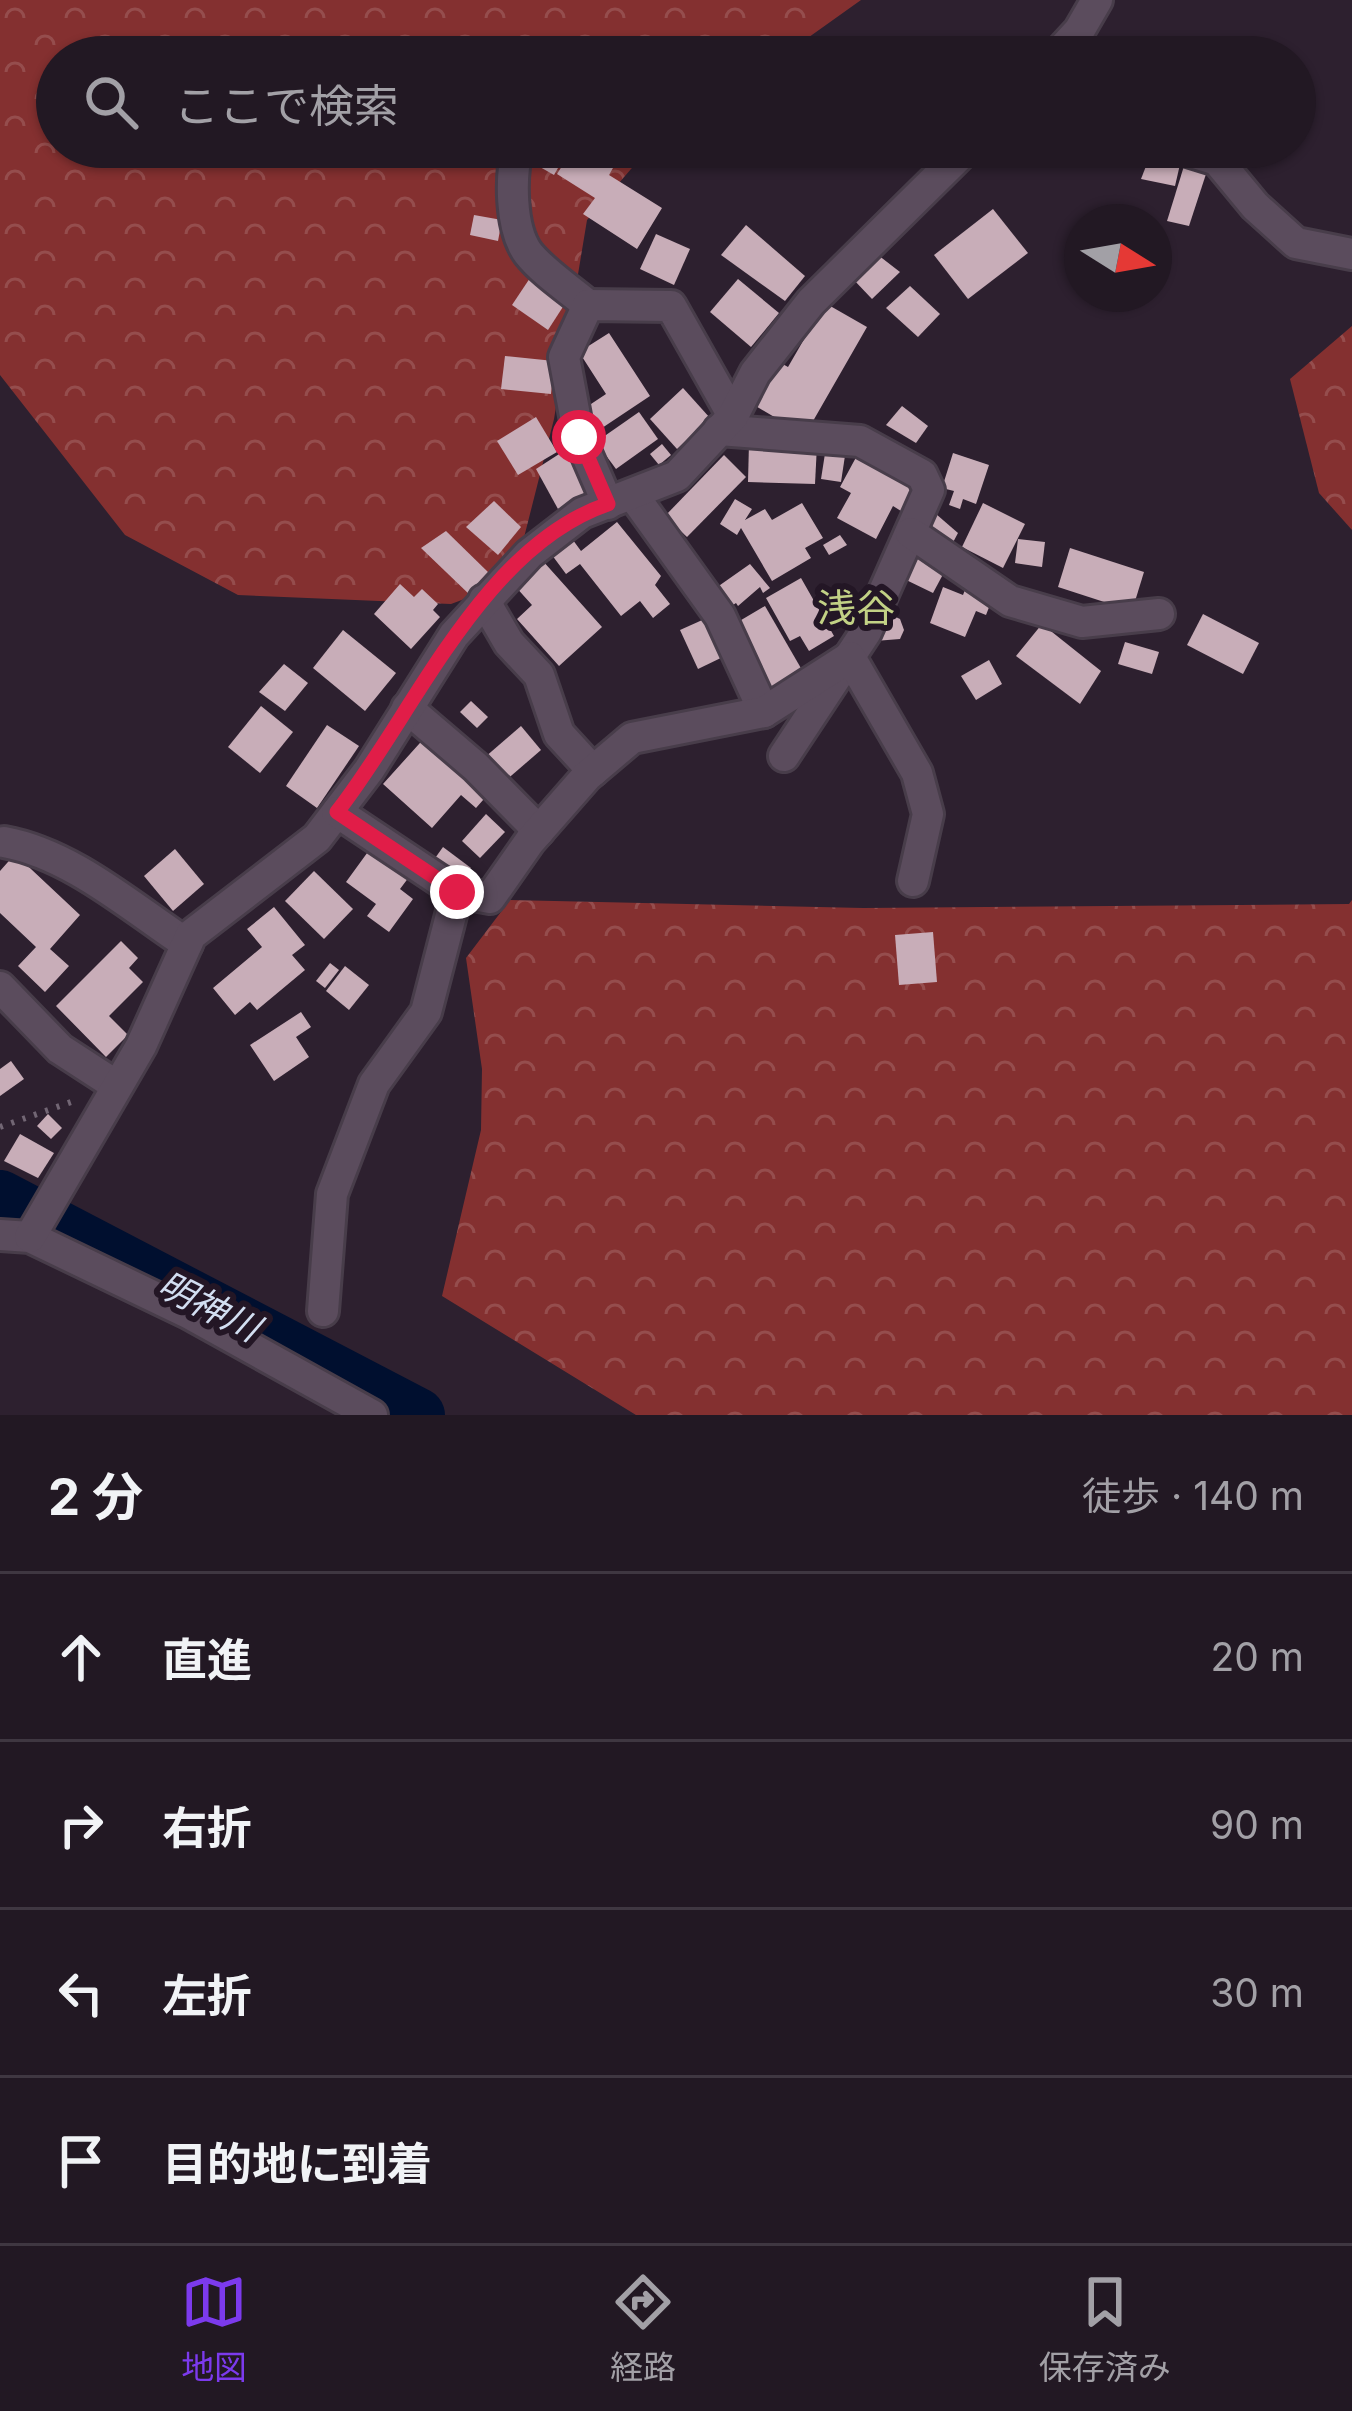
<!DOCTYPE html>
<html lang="ja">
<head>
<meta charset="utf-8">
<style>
  body { margin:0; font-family:Inter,"Noto Sans JP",sans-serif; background:#2e2530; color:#f1f3f6 }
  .compass { position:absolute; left:1064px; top:204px; width:108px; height:108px; border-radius:50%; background:#221823; box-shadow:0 3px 9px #0004; rotate:101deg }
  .stop { position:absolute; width:36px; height:36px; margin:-27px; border:9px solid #e11d48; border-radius:50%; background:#fff }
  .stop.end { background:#e11d48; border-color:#fff; box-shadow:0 3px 12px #0008 }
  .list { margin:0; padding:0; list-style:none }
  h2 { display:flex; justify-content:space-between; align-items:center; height:156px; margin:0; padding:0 48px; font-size:51px }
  h2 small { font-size:39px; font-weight:400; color:#a2a0a6 }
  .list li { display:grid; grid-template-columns:78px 1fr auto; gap:36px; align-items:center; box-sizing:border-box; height:168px; padding:0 48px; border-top:3px solid #3f3741 }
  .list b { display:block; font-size:45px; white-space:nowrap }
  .list em { font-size:39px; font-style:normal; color:#a2a0a6 }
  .icon { flex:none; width:66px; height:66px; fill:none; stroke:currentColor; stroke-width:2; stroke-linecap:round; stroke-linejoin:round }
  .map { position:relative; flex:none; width:1352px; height:1415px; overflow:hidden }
  .search { position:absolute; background:#221823; box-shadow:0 3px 9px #0004; left:36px; right:36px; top:36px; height:132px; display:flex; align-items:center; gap:30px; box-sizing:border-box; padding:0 42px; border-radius:66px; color:#a2a0a6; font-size:45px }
  .sheet { height:828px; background:#221823 }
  nav { display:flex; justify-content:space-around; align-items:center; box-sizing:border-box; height:168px; border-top:3px solid #3f3741; background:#221823; font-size:33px; color:#a2a0a6 }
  nav a { display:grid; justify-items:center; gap:6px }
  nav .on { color:#7c3aed }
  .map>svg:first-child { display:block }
  .forest { fill:url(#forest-crowns) }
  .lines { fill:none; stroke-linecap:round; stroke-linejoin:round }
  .river { stroke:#000f2f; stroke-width:54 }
  .building { fill:#c8adb8 }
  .minor-casing { stroke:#483d4a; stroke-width:36 }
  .path { stroke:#726674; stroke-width:6; stroke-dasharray:3 9; stroke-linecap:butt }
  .minor { stroke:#5b4c5d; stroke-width:30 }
  .route { stroke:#e11d48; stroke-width:15 }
  .labels { text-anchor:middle; stroke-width:12; stroke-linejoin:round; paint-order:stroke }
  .water-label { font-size:36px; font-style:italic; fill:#d2def1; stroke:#231625 }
  .quarter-label { font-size:39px; fill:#c2d185; stroke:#231625 }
</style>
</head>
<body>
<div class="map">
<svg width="1352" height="1415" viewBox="0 0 1352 1415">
  <defs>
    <pattern id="forest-crowns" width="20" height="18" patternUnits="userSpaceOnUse" patternTransform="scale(3)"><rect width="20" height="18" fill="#843030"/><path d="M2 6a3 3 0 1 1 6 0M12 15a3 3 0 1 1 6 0" fill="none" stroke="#954d4d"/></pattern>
  </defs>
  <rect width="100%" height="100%" fill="#2d202f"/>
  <g class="forest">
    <path d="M0,0H861L781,57H57V147H650L587,220L554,419L513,581L451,604L238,595L125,535L0,375Z"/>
    <path d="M1352,326V530L1319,493L1290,379Z"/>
    <path d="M510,900L863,908L1349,904L1352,900V1415H636L442,1296L481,1130L482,1069L466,958Z"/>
  </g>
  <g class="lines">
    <path class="river" d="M0,1197L418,1415"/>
  </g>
  <g class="building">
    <path d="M542,147H570L554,175L533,163Z"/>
    <path d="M574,147L613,168L609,175L662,208L637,249L583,214L595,198L557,174Z"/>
    <path d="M1153,148L1181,160L1175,186L1141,179Z"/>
    <path d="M1184,166L1206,174L1189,226L1167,221Z"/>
    <path d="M993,209L1028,253L968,299L934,255Z"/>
    <path d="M474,215L502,220L498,241L470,235Z"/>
    <path d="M746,225L805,276L785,301L721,255Z"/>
    <path d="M656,234L690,249L674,285L640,269Z"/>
    <path d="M878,255L900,272L872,299L853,279Z"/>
    <path d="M532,275L568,299L548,330L512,305Z"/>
    <path d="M738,279L779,313L751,347L710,312Z"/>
    <path d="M910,286L940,314L918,337L886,308Z"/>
    <path d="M825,303L867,327L805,435L754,405L779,362L788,367Z"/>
    <path d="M609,333L650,396L599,430L585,408L606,394L579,352Z"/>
    <path d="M505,356L554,361L551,394L501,389Z"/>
    <path d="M683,388L710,418L677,449L650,419Z"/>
    <path d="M902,406L928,426L916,443L886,425Z"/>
    <path d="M639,412L658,439L616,469L596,442Z"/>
    <path d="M536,417L557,452L518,475L497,441Z"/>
    <path d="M749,443L817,445L815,484L748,482Z"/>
    <path d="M662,444L671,455L659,465L650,454Z"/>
    <path d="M570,447L596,487L558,509L536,469Z"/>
    <path d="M826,447L846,449L841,482L821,479Z"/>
    <path d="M860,450L914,487L901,511L893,506L876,539L837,518L851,493L840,487Z"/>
    <path d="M953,453L989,465L976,504L963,499L960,509L949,505L954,491L942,488Z"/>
    <path d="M724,455L746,477L687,537L665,516Z"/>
    <path d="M735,499L752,509L745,520L765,509L772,520L802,503L823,538L805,548L811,558L772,581L741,528L737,535L720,524Z"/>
    <path d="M494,501L521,527L498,555L466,527Z"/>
    <path d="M983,503L1025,524L1003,568L962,547Z"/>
    <path d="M936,514L958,533L950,548L929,530Z"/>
    <path d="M617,522L661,576L655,585L670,604L653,618L640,601L621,616L580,564L566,574L549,551L570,536L581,551Z"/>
    <path d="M446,531L490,574L471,596L421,548Z"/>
    <path d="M840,535L847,545L829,555L823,545Z"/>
    <path d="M1018,539L1045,542L1042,567L1015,563Z"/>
    <path d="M914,548L948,565L933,593L900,577Z"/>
    <path d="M1070,548L1144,572L1132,611L1058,587Z"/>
    <path d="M542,560L602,627L559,666L517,619L532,605L514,585Z"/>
    <path d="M750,564L770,588L763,593L760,587L738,606L736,603L727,609L713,590Z"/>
    <path d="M801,578L834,636L809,651L800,636L790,641L766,598Z"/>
    <path d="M968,582L995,592L986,615L976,611L965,637L930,623L943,587L963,595Z"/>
    <path d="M400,584L414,597L422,589L438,604L433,610L440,617L411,649L374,614Z"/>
    <path d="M765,606L802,670L768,690L731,626Z"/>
    <path d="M883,611L900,619L904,630L900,639L875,641Z"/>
    <path d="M1203,614L1259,643L1243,674L1187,645Z"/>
    <path d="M709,617L727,655L698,669L680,630Z"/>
    <path d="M1042,624L1101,671L1080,704L1016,656Z"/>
    <path d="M343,630L396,673L365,711L313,668Z"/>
    <path d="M1125,642L1159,652L1152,674L1118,664Z"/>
    <path d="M989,660L1002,684L976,700L961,676Z"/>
    <path d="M284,664L308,683L285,711L259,692Z"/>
    <path d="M471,701L488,717L477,728L460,712Z"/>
    <path d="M261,706L293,732L260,773L228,747Z"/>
    <path d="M327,725L359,746L317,808L286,786Z"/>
    <path d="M521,726L541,750L504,782L484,758Z"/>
    <path d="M428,734L491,791L476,808L461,795L432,828L383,784Z"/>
    <path d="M486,814L505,832L480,858L462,841Z"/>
    <path d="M443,847L471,868L460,881L433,861Z"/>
    <path d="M175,849L204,884L173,911L144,876Z"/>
    <path d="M370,849L409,877L400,889L413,899L389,932L367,916L376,904L346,882Z"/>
    <path d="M15,854L80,915L50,949L69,966L45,992L18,966L36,947L0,913V871Z"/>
    <path d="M314,871L353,909L324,939L285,901Z"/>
    <path d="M274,907L305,945L292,955L305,970L257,1010L250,1002L235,1015L213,988L262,947L247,929Z"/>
    <path d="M933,932L937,982L899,985L895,935Z"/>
    <path d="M121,941L138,958L129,968L143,982L109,1016L128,1035L106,1057L56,1006Z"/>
    <path d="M330,963L339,970L325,988L316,981Z"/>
    <path d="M345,966L369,985L349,1010L326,991Z"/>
    <path d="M301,1012L311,1027L296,1037L309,1057L274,1081L250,1045Z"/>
    <path d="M11,1061L24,1079L0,1096V1069Z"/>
    <path d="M48,1114L62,1128L51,1139L37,1126Z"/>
    <path d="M20,1134L54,1153L38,1178L4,1161Z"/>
  </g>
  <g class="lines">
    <defs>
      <g id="minor">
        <path d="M1055,57L1079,31L1097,0"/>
        <path d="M518,147C510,175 510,228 528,253C543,272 569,289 588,305"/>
        <path d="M1175,147L1217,160L1255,206L1296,243L1352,254"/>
        <path d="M719,430L860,441L922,475L929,490L866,632L784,756"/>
        <path d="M633,495L720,616L764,712"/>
        <path d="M608,504L579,437L564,357L588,305L671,306L733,416"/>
        <path d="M911,533L1010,601L1082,622L1159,614"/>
        <path d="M484,600L509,643L539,675L559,734L593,771"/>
        <path d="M407,708L476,767L539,831"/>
        <path d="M4,842C71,854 131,907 187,944"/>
        <path d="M457,892L490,898L530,841L587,776L632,738L764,712L850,657L917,773L928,814L913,881"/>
        <path d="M0,987L60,1049L117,1086"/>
        <path d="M0,1235L30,1237L188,1313L372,1415"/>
        <path d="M30,1237L141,1046L191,935L317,838L369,770L454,635L529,554L582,513L677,476L733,416L755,373L811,302L968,147"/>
        <path d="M323,1311L332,1194L374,1084L426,1012L457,892L337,812"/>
      </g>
    </defs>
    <use href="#minor" class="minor-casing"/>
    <path class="path" d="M0,1127L74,1101"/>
    <use href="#minor" class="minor"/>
  </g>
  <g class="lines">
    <path class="route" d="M457,892L337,812C414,714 482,547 608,504L579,437"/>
  </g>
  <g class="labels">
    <g class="water-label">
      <text transform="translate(209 1306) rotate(27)" y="13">明神川</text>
    </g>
    <g class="quarter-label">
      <text x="856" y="622">浅谷</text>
    </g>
  </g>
</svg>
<svg class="compass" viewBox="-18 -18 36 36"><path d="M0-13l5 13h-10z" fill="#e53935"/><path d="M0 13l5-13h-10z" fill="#a2a0a6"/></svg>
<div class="stop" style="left:579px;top:437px"></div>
<div class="stop end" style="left:457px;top:892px"></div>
<div class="search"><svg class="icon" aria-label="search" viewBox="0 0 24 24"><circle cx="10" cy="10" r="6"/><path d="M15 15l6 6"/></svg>ここで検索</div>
</div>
<section class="sheet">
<h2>2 分<small>徒歩 · 140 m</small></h2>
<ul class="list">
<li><svg class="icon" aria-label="ahead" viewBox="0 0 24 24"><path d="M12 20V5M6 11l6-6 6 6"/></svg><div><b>直進</b></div><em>20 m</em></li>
<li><svg class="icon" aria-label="right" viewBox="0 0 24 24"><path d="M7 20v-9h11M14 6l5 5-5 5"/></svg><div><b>右折</b></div><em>90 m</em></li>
<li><svg class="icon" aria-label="left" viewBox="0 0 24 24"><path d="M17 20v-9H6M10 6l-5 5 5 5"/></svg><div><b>左折</b></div><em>30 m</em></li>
<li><svg class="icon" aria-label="arrive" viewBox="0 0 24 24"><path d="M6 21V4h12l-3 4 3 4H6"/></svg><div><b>目的地に到着</b></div></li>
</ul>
</section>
<nav>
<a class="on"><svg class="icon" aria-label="map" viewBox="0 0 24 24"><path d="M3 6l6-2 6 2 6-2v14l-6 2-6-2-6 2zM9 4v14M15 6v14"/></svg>地図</a>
<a><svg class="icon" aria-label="directions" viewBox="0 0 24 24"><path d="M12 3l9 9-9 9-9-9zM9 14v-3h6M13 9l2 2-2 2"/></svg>経路</a>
<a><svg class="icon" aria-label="saved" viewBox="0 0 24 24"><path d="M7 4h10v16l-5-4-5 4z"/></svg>保存済み</a>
</nav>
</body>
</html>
